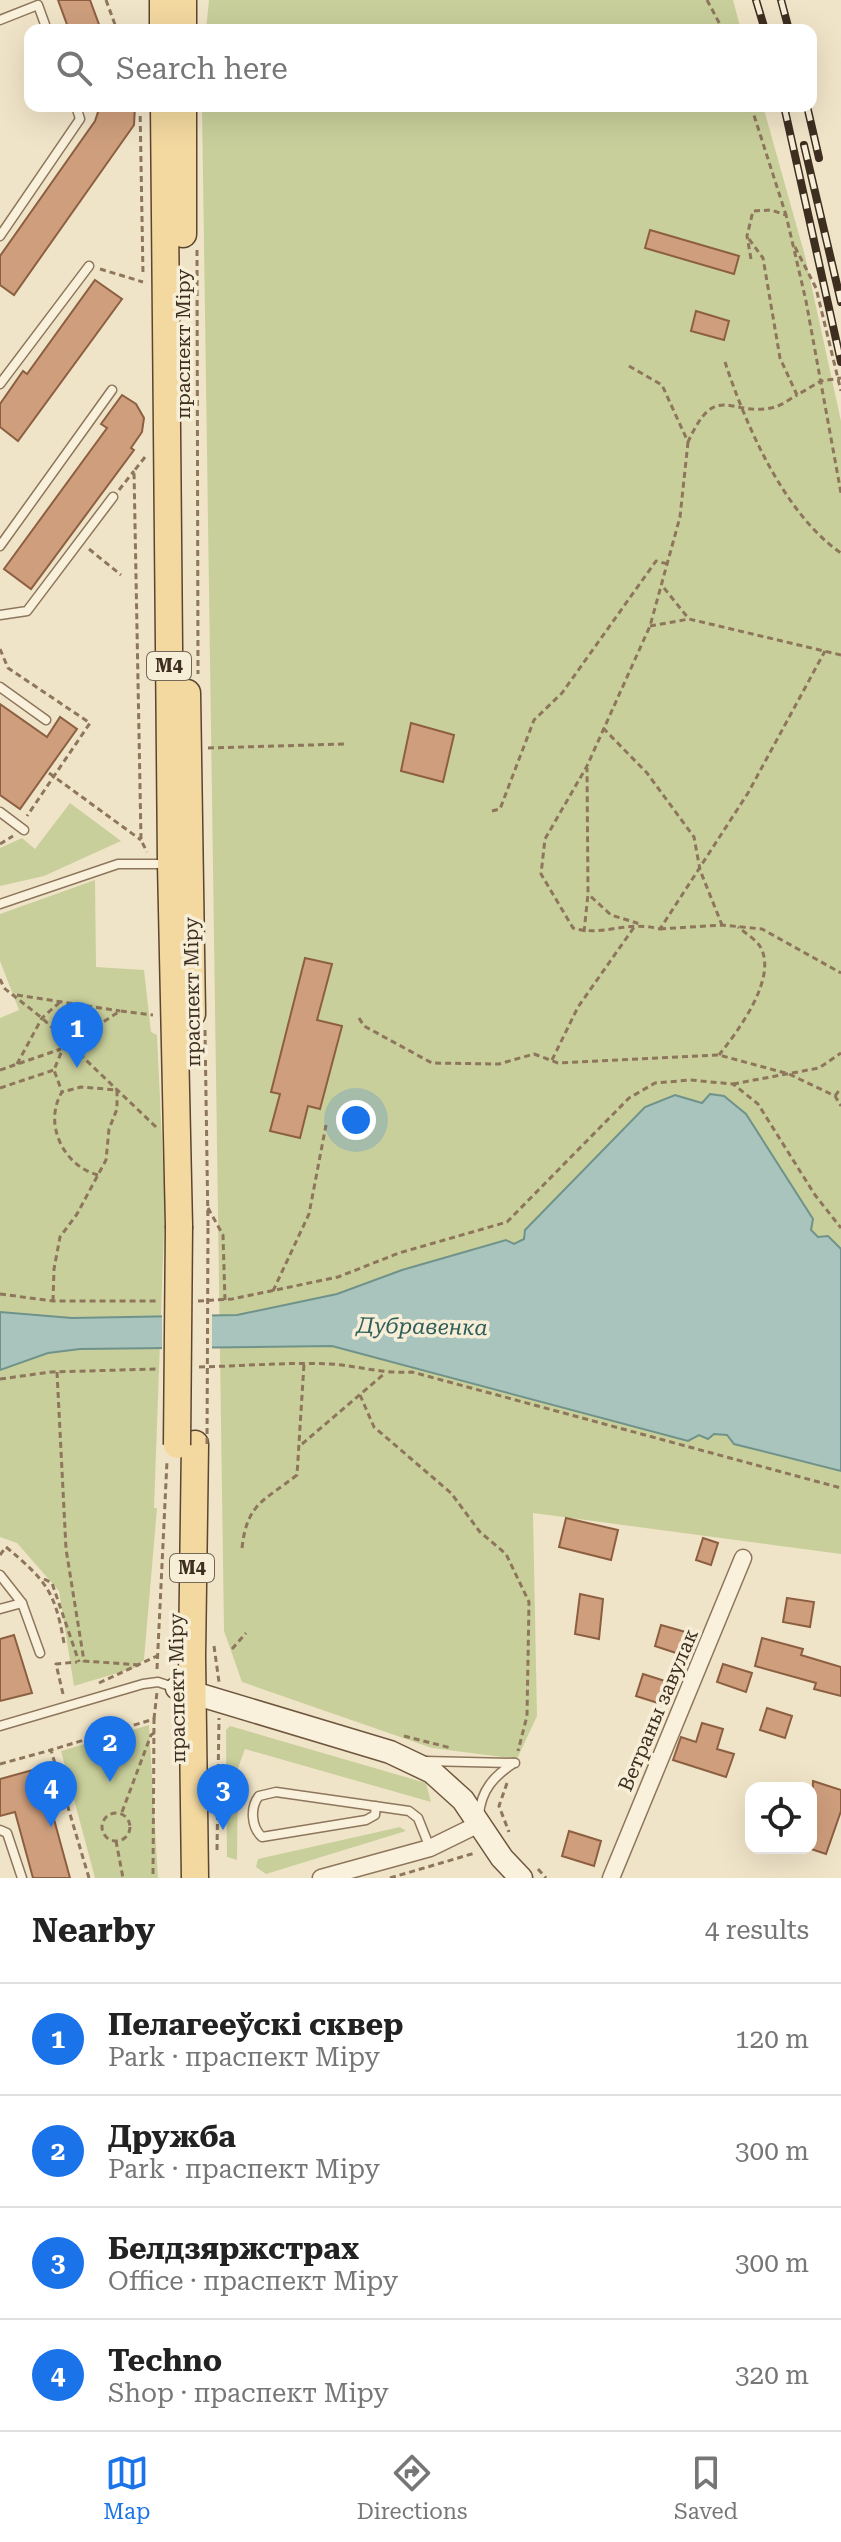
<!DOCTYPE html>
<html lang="en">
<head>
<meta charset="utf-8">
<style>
  body { margin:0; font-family:"Roboto Serif",serif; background:#f6f6f6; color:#222 }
  .controls { position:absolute; right:24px; bottom:24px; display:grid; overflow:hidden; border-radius:16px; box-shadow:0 8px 32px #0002 }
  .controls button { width:72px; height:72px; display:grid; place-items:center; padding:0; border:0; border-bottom:2px solid #e0e0e0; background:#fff; color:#222; font:40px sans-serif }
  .you { position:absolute; left:356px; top:1120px; width:28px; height:28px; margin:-20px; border:6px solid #fff; border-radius:50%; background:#1a73e8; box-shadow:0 0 0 12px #1a73e833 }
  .badge { display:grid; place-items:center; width:52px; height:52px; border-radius:50%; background:#1a73e8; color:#fff; font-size:26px; font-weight:700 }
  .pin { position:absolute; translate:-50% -66px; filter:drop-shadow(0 2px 4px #0008) }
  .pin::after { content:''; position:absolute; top:42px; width:28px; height:24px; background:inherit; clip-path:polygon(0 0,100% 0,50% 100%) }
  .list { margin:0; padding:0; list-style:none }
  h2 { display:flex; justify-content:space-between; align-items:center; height:104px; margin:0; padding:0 32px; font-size:34px }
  h2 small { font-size:26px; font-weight:400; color:#767676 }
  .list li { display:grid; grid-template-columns:52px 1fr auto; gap:24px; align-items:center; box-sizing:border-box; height:112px; padding:0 32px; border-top:2px solid #e0e0e0 }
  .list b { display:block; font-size:30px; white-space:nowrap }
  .list p { margin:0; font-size:26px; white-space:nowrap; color:#767676 }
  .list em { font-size:26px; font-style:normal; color:#767676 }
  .icon { flex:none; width:44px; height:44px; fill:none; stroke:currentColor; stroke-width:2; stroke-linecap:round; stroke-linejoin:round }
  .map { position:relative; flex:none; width:841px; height:1878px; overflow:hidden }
  .search { position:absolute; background:#fff; box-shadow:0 8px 32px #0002; left:24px; right:24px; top:24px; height:88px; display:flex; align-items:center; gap:20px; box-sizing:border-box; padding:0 28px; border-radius:16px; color:#767676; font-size:30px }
  .sheet { height:552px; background:#fff }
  nav { display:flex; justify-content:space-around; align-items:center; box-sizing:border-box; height:112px; border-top:2px solid #e0e0e0; background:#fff; font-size:22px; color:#767676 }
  nav a { display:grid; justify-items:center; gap:4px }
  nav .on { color:#1a73e8 }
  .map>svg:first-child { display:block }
  .green { fill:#c9cf9b }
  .water { fill:#a9c4bc; stroke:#6f938a; stroke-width:2 }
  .pier { fill:#f0e4c8 }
  .building { fill:#cf9f7d; stroke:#8d5f41; stroke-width:2 }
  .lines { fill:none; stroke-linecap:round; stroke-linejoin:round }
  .service-casing { stroke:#8d765c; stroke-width:11 }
  .minor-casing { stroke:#8d765c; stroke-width:19 }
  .secondary-casing { stroke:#6f573f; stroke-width:25 }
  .primary-casing { stroke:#5b4430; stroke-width:29 }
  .path { stroke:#8d765c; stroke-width:3; stroke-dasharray:6 4; stroke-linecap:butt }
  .service { stroke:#faf1dc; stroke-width:8 }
  .minor { stroke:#faf1dc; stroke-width:16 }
  .secondary { stroke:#faf1dc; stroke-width:22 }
  .primary { stroke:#f3d9a0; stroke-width:26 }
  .rail-casing { stroke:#3d2e20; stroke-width:8 }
  .rail { stroke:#f7eed8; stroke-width:5; stroke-dasharray:15; stroke-linecap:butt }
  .primary-bridge-casing { stroke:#5b4430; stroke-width:29; stroke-linecap:butt }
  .path-bridge { stroke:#8d765c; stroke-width:3; stroke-dasharray:6 4; stroke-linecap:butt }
  .primary-bridge { stroke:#f3d9a0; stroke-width:26 }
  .labels { text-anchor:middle; stroke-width:7; stroke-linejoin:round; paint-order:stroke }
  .shield { fill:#f7eed8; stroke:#756857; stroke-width:2 }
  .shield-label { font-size:18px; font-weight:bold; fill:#3d2e20 }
  .street-label { font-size:20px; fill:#3d2e20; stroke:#f7eed8 }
  .water-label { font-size:22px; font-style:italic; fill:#2f5d5a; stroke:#f7eed8 }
</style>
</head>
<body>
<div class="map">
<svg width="841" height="1878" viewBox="0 0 841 1878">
  <rect width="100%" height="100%" fill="#f0e4c8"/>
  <g class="green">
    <path d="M209,0H733L741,30H206Z"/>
    <path d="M202,106H763L805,256L841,421V1554L533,1513L537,1716L517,1759L432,1748L242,1682L224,1631Z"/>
    <path d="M70,803L121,841L44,876L0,886V848L22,838L35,849Z"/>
    <path d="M95,880L96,967L144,970L151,1032L157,1035L165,1204L154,1508H157L144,1660L134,1668L74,1686L59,1591L17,1543L0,1537V1018L19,1010L0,961V914Z"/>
    <path d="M149,1725L158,1878H95L61,1751Z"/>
    <path d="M230,1726L426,1783L431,1802L245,1749L238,1768L237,1860L227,1857L226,1730Z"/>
    <path d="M400,1827L406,1831L266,1874L256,1867L258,1859Z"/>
  </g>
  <path class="water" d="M710,1094L724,1096L746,1114L813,1219L811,1230L818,1237L828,1236L841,1249V1471L734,1444L727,1435L714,1434L708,1439L699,1435L688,1441L332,1346L80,1349L48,1353L0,1370V1312L72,1318L237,1315L337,1294L402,1270L506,1240L514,1244L524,1239L525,1230L645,1107L675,1095L702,1103Z"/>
  <path class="pier" d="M212,1312V1351L162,1352V1313Z"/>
  <g class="building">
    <path d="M58,0H90L101,30H69Z"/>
    <path d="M100,106H135L134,125L14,295L0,285V256L95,121Z"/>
    <path d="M650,230L739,256L734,274L645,248Z"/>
    <path d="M95,280L122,299L18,441L0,427V404L23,371L27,374Z"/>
    <path d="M696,311L729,321L724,340L691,331Z"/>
    <path d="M122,395L136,404L144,418L142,432L131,448L134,450L31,589L4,569L107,428L101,424Z"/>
    <path d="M0,704L47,737L60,717L77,729L20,809L0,795Z"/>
    <path d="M411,723L454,735L443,782L401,771Z"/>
    <path d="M305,958L332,964L317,1020L342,1026L320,1109L308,1106L300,1138L270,1131L280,1094L271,1092Z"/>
    <path d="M566,1518L618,1530L611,1560L559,1547Z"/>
    <path d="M703,1538L718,1543L711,1565L696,1560Z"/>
    <path d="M580,1594L603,1599L599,1639L575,1634Z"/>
    <path d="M787,1598L814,1602L810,1627L783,1622Z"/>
    <path d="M661,1625L689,1633L682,1655L655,1646Z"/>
    <path d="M14,1635L32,1693L0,1701V1639Z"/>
    <path d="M762,1638L803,1649L801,1655L841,1667V1696L814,1689L816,1683L755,1666Z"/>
    <path d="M723,1664L752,1673L746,1692L717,1682Z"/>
    <path d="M643,1674L668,1682L661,1704L636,1696Z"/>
    <path d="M767,1708L792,1716L785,1738L760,1730Z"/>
    <path d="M702,1723L723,1729L717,1749L734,1754L726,1777L673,1760L681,1737L696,1742Z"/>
    <path d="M40,1768L70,1878H33L15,1812L0,1816V1779Z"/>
    <path d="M813,1781L841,1790V1811L826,1854L811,1849Z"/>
    <path d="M569,1831L601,1841L594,1866L562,1856Z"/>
  </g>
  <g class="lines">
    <defs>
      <g id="service">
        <path d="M0,20L38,5L47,30"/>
        <path d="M0,236L80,119L76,106"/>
        <path d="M0,384L89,266"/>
        <path d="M0,546L112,390"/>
        <path d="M0,615L27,611L113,497"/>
        <path d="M0,687L46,720"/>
        <path d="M0,812L24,830"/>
        <path d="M0,904L118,864H166"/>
        <path d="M0,1575L22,1603"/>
        <path d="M0,1609L22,1603L40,1653"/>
        <path d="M0,1726L143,1684L158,1682L176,1688"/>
        <path d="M425,1761L515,1763"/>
        <path d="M376,1806L375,1815L366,1820L262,1837C251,1827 250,1807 259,1796L276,1792L409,1811L418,1818L430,1848"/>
        <path d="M479,1815C481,1790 494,1776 514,1763"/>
        <path d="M0,1830L7,1833L22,1878"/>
      </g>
      <g id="minor">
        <path d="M321,1878L430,1848L479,1824"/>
        <path d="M611,1878L743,1558"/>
      </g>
      <path id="secondary" d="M177,1688L390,1752L432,1772L463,1800L502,1858L521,1878"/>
      <g id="primary">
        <path d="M163,0V30"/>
        <path d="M183,30V0"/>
        <path d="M164,106L171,864L179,1226"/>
        <path d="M183,106V234"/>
        <path d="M187,693L192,1014"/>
        <path d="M195,1878L192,1656L195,1444"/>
      </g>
    </defs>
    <use href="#service" class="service-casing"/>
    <use href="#minor" class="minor-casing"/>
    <use href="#secondary" class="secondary-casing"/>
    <use href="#primary" class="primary-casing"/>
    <g class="path">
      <path d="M106,0L117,30"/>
      <path d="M707,0L723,30"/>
      <path d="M140,106L143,274"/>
      <path d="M751,106L786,215"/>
      <path d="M749,239L763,258L780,358L797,395L821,381L841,378"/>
      <path d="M795,247L816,288L841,391"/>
      <path d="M197,250L198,674"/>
      <path d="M751,259L747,236L753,211L771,210L786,215L806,301L841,493"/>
      <path d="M100,269L143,282"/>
      <path d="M725,362C746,426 785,515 841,553"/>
      <path d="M629,366L662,385L688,442C717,378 731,419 775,407C782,405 790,399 797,395"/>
      <path d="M688,442L680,517L650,626L587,766L545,839L541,874L573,928C604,937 624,920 660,929L748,793L825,651"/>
      <path d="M145,457L134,471L141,840L147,852"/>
      <path d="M119,490L134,471"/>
      <path d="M89,549L121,575"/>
      <path d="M664,588L689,619"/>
      <path d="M650,626L689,619L841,655"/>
      <path d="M0,649L8,668L90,723L27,816"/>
      <path d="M603,728L647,773L694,837L700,870L722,925"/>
      <path d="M208,748L345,744"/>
      <path d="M49,773L141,840"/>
      <path d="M492,811L500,809L534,720L562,693L656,561L668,564"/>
      <path d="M0,844L13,836"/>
      <path d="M660,929L722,925L762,929L841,973"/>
      <path d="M584,932L588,894L587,768"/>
      <path d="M0,979L4,988L42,1018L156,1127"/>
      <path d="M17,995L120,1011"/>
      <path d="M359,1018L364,1026L432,1063L499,1064L534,1054L558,1063L719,1055L789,1074L835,1096L841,1106"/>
      <path d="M205,1030L208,1226"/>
      <path d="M719,1055C738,1031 777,979 761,948C757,940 745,933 738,927"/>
      <path d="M552,1060L578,1007L637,923L611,915L588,894"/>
      <path d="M17,1064L42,1018L60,1002"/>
      <path d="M0,1070L61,1049"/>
      <path d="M733,1084L819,1068L841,1053"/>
      <path d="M0,1088L54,1070"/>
      <path d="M835,1096L841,1088"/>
      <path d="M98,1175C63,1166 43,1123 62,1092L54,1070L63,1048L120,1011L153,1015"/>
      <path d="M208,1208L223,1235L225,1301"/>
      <path d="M273,1291L309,1214L326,1125"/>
      <path d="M0,1294L53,1301H158"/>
      <path d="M53,1301L54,1269L60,1237L77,1214L106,1160L109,1129L117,1109V1090L81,1087L62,1092"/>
      <path d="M198,1301L232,1299L338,1277L399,1253L507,1222L629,1098L655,1083L690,1080L733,1084L758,1104L815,1195L841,1228"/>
      <path d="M199,1367C243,1366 287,1362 331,1364C359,1366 383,1374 412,1372L841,1488"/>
      <path d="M57,1372L66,1549L84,1661L140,1665"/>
      <path d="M0,1379L51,1372L156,1369"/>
      <path d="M360,1395L374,1427L451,1493L480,1532L506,1554L529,1602L527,1716L518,1751"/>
      <path d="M302,1444L384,1374"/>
      <path d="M242,1548C247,1503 264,1501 297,1475L304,1364"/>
      <path d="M0,1555L6,1547C45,1580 55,1590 64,1643"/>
      <path d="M44,1579L52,1583L79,1662"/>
      <path d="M214,1646L219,1682"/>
      <path d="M232,1649L246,1633"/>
      <path d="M157,1669L167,1461"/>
      <path d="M99,1683L157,1656"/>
      <path d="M63,1694L56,1664L77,1662"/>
      <path d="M154,1719L157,1692"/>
      <path d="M404,1736L451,1748"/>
      <path d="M0,1764L51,1750"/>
      <path d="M507,1783L499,1806L509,1832"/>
      <path d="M122,1812L151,1735L156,1732"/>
      <circle cx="116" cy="1827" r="14"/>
      <path d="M116,1841L123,1878"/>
      <path d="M217,1850L219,1718"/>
      <path d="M538,1869L546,1878"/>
      <path d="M89,1878L51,1750L154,1719L153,1878"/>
      <path d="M390,1878L475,1853"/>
    </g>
    <use href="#service" class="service"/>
    <use href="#minor" class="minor"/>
    <use href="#secondary" class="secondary"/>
    <use href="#primary" class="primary"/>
    <defs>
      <g id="rail">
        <path d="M756,0L765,30"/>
        <path d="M781,0L789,30"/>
        <path d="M784,106L841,362"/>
        <path d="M807,106L819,158"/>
        <path d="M804,145L841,302"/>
      </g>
    </defs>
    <use href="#rail" class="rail-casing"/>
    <use href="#rail" class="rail"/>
    <defs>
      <path id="primary-bridge" d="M177,1445L179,1226"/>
    </defs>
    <use href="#primary-bridge" class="primary-bridge-casing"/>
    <path class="path-bridge" d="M207,1444L208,1226"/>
    <use href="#primary-bridge" class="primary-bridge"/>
  </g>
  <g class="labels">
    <g class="shield">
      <rect x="147" y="652" width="44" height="28" rx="6"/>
      <rect x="170" y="1554" width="44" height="28" rx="6"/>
    </g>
    <g class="shield-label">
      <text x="169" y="672">М4</text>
      <text x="192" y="1574">М4</text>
    </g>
    <g class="street-label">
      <text transform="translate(183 344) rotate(-90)" y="7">праспект Міру</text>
      <text transform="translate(192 992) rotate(-91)" y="7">праспект Міру</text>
      <text transform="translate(177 1688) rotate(-91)" y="7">праспект Міру</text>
      <text transform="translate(658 1710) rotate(-67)" y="7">Ветраны завулак</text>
    </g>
    <g class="water-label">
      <text transform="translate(422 1326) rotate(1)" y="8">Дубравенка</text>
    </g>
  </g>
</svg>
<div class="controls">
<button><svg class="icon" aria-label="locate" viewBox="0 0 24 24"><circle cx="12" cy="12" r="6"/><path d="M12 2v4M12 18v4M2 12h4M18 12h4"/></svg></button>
</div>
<div class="you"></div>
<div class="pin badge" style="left:77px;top:1068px">1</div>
<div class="pin badge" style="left:110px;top:1782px">2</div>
<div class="pin badge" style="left:223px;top:1830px">3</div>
<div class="pin badge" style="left:51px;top:1827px">4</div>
<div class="search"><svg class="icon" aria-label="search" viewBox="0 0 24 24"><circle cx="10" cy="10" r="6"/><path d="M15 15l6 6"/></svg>Search here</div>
</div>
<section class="sheet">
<h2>Nearby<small>4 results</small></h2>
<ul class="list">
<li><span class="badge">1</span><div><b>Пелагееўскі сквер</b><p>Park · праспект Міру</p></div><em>120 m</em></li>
<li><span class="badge">2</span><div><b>Дружба</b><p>Park · праспект Міру</p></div><em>300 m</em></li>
<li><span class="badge">3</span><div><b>Белдзяржстрах</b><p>Office · праспект Міру</p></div><em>300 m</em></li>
<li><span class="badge">4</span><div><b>Techno</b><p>Shop · праспект Міру</p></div><em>320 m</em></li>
</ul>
</section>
<nav>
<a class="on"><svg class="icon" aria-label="map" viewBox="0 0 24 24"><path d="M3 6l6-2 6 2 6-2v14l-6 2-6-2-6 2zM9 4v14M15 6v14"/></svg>Map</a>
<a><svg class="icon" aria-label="directions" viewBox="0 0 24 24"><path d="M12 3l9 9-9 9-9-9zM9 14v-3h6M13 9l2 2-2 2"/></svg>Directions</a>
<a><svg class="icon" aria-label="saved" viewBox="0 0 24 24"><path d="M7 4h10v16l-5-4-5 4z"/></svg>Saved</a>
</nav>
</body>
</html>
